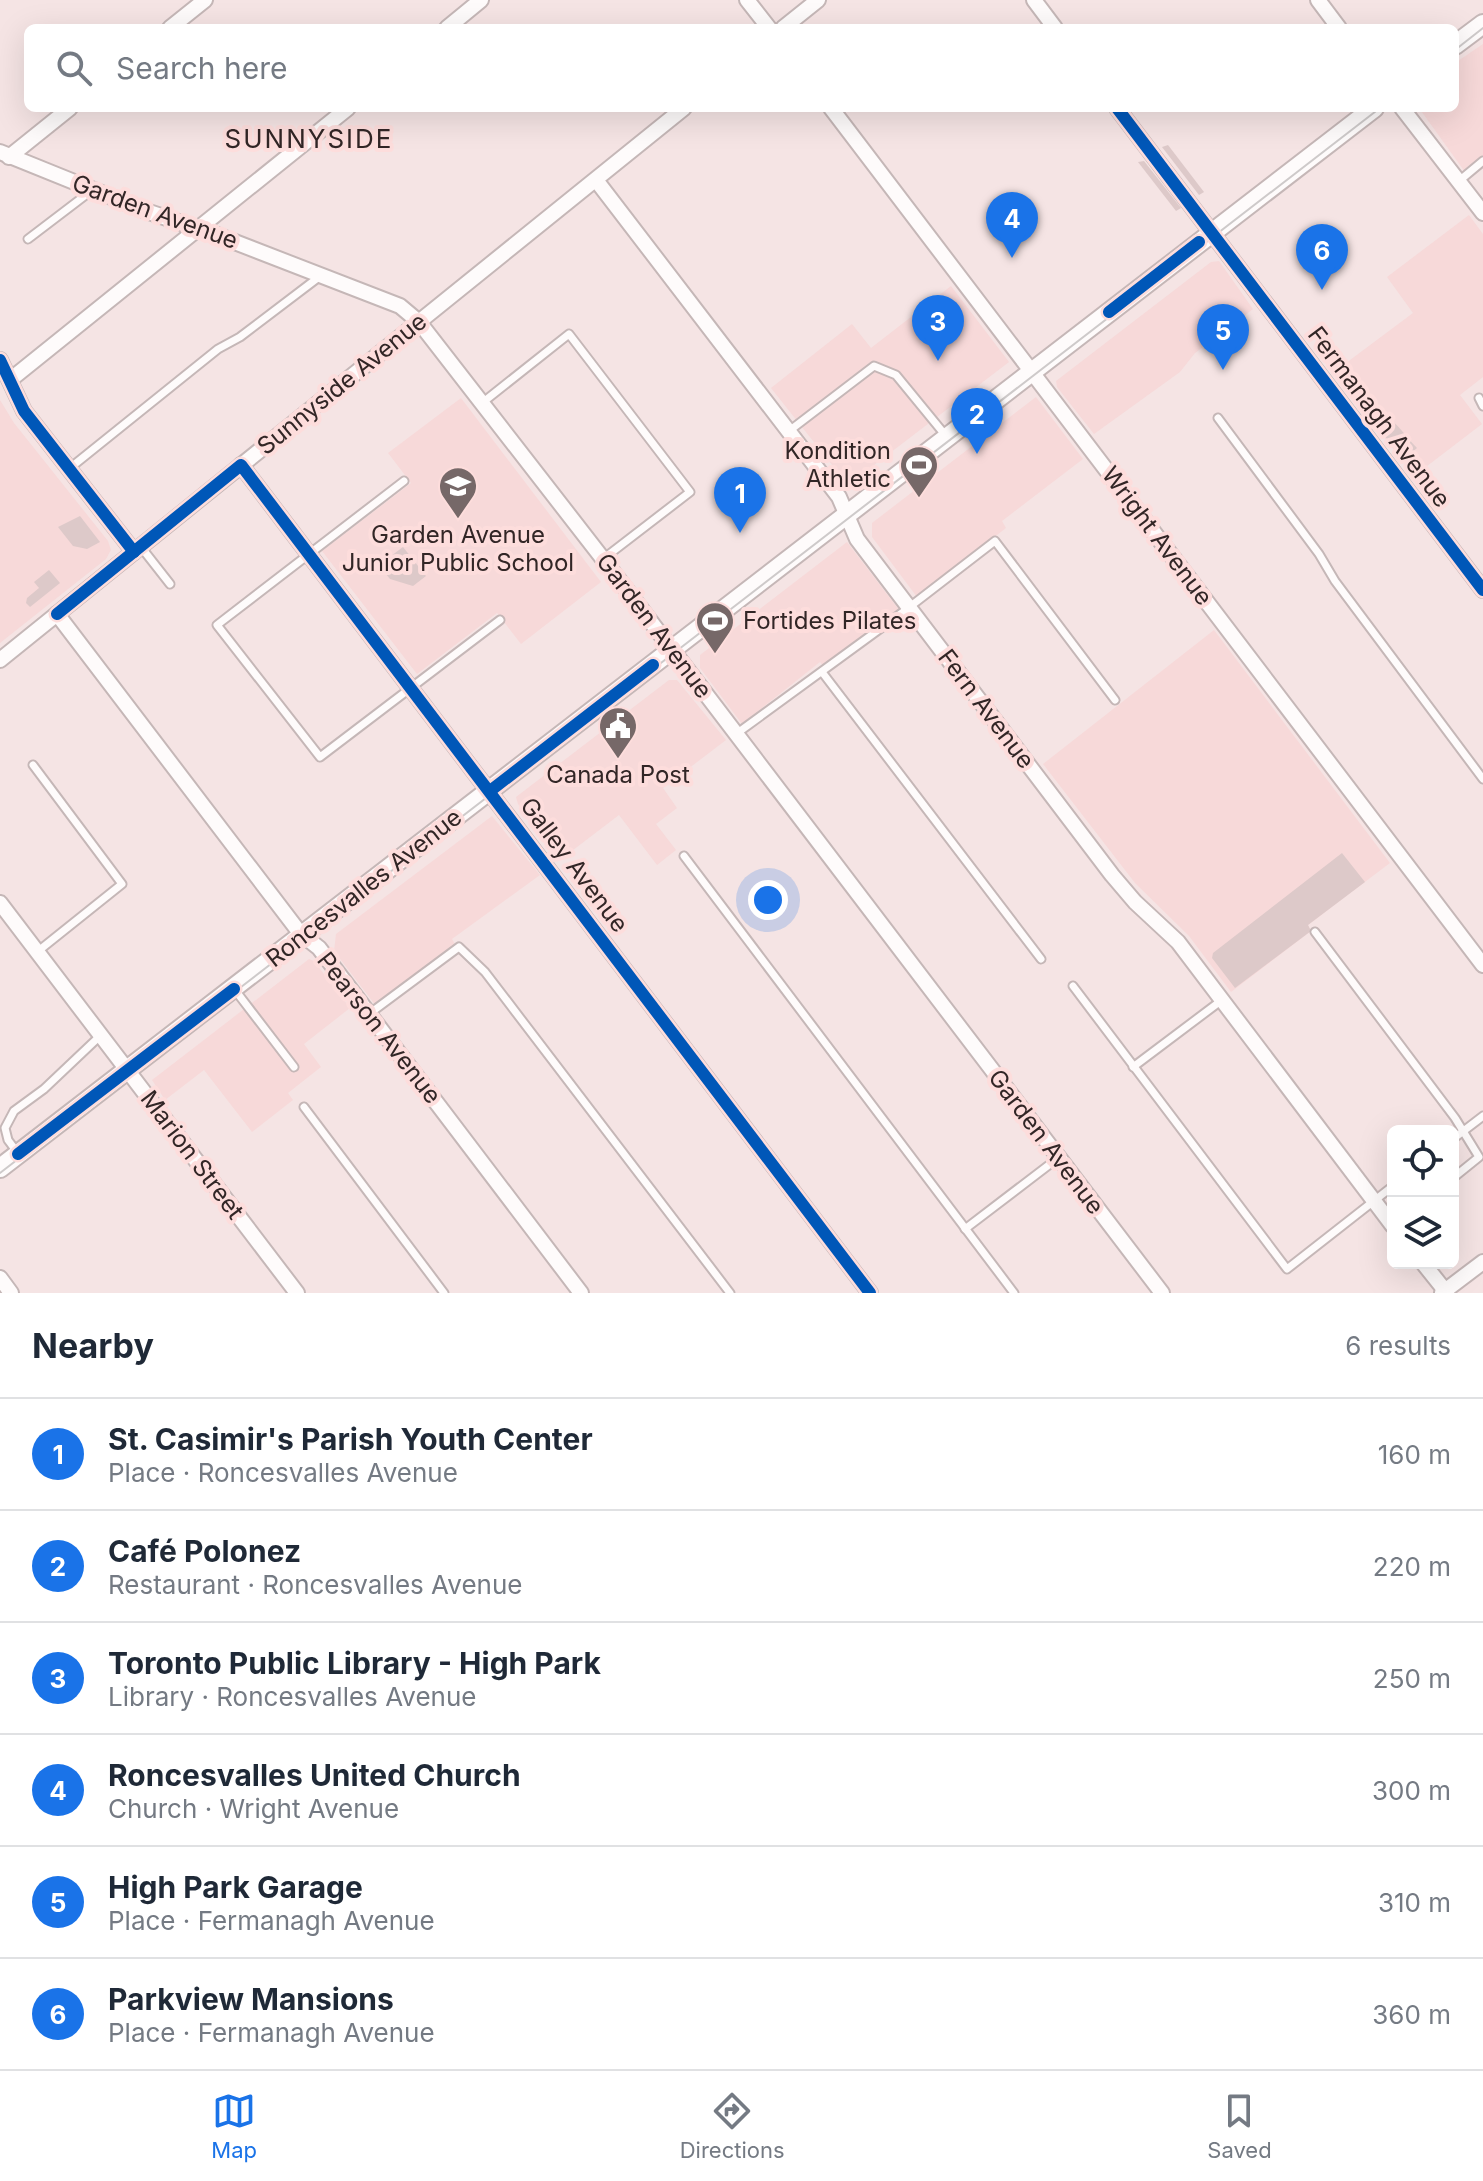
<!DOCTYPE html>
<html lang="en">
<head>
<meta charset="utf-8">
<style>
  body { margin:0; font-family:Inter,sans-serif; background:#f6f6f7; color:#1f2937 }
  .controls { position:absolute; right:24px; bottom:24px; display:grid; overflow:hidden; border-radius:12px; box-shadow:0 8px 32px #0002 }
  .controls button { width:72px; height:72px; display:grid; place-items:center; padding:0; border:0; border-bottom:2px solid #e0e1e3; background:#fff; color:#1f2937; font:40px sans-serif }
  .you { position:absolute; left:768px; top:900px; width:28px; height:28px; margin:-20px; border:6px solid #fff; border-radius:50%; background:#1a73e8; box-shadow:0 0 0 12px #1a73e833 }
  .badge { display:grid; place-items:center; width:52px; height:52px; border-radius:50%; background:#1a73e8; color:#fff; font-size:26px; font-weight:700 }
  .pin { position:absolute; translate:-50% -66px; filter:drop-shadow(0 2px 4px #0008) }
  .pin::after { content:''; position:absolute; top:42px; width:28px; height:24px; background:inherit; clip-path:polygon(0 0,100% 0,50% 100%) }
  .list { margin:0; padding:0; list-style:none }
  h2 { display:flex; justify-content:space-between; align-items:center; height:104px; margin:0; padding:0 32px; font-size:34px }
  h2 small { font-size:26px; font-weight:400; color:#747a83 }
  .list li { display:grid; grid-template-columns:52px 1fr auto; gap:24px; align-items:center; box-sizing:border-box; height:112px; padding:0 32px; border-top:2px solid #e0e1e3 }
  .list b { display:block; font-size:30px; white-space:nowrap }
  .list p { margin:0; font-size:26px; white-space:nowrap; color:#747a83 }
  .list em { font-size:26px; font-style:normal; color:#747a83 }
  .icon { flex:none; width:44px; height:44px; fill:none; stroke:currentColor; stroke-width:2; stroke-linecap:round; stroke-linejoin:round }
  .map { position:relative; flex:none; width:1483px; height:1293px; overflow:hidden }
  .search { position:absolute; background:#fff; box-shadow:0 8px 32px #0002; left:24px; right:24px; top:24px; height:88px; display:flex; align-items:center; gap:20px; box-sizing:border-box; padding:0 28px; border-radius:12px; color:#747a83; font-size:30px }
  .sheet { height:776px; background:#fff }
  nav { display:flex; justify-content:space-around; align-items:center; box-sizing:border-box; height:112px; border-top:2px solid #e0e1e3; background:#fff; font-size:22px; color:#747a83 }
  nav a { display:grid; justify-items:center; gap:4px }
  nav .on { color:#1a73e8 }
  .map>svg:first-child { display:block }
  .built { fill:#f7d9d9 }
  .green { fill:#ddc9c9 }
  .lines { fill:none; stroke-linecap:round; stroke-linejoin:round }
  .lane-casing { stroke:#c5b7b7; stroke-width:11 }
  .street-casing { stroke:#c5b7b7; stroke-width:18 }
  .secondary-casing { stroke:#c5b7b7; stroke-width:22 }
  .lane { stroke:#fefbfb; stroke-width:7 }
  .street { stroke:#fefbfb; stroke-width:14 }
  .secondary { stroke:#fefbfb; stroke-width:18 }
  .tram { stroke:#cecaca; stroke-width:2 }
  .cycleway-casing { stroke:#fddddc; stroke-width:17 }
  .cycleway { stroke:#0057b8; stroke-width:12 }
  .labels { text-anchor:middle; stroke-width:8; stroke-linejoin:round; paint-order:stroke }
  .street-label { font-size:24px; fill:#322626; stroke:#fddddc }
  .poi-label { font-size:24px; fill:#322626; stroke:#fddddc }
  .neighbourhood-label { font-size:26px; letter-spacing:2px; fill:#322626; stroke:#fddddc }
</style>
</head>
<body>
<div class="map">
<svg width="1483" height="1293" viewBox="0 0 1483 1293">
  <rect width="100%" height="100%" fill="#f5e4e4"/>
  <g class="built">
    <path d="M1483,44V158L1465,172L1419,108H1455V63Z"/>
    <path d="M1469,215L1483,234V377L1460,395L1482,424L1414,476L1334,372L1413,313L1387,277Z"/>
    <path d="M1219,261L1253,309L1195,353L1180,372L1094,434L1057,387L1056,381L1211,262Z"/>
    <path d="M951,286L1009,362L848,485L771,388L852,324L871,348Z"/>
    <path d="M1036,397L1083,459L1002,521L1006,528L917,597L872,537V523Z"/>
    <path d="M461,398L601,582L521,644L497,613L417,674L322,551L411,483L388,453Z"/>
    <path d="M0,400L14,423L108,541L111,550L106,559L0,643Z"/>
    <path d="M847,542L900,611L824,667L820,662L742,724L700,668V655Z"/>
    <path d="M1214,630L1390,863L1308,925L1311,931L1231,992L1189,936L1135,883L1043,764Z"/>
    <path d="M669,680H677L726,740L663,788L677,808L656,824L676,850L657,865L619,815L560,860L518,804L516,797Z"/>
    <path d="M492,816L540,875L452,939L456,946L376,1006L334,951L336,934Z"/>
    <path d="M309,959L314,961L350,1008L304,1044L321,1067L288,1093L293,1100L252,1132L204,1070L165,1100L152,1080Z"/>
  </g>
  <g class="green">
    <path d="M1168,145L1204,192L1199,195L1162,147Z"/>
    <path d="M1144,161L1181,208L1176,211L1138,162Z"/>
    <path d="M1390,419C1402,429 1407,438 1417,448L1403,460L1378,427Z"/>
    <path d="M80,516L100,542L87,549L73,546L58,527Z"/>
    <path d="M403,547L426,576L413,586L390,579L379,565Z"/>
    <path d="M49,570L60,583L30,607L26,603L27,598L39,588L34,582Z"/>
    <path d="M1342,853L1365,882L1308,925L1311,931L1235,988L1212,958L1213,953Z"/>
  </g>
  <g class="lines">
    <defs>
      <g id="lane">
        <path d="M1459,181L1483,161"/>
        <path d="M28,239L91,191"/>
        <path d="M1479,398L1483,406"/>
        <path d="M482,403L569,334L690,492L603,559"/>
        <path d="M1218,418L1319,554L1335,581L1483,779"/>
        <path d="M789,431L874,366L896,375L946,436"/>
        <path d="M70,468L218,349L240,337L319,277"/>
        <path d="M404,481L217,625L320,757L500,620"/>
        <path d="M141,547L170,584"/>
        <path d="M822,672L1041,959"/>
        <path d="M736,734L903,612L995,541L1115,700"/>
        <path d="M33,765L122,884L37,952"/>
        <path d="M684,856L1014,1293"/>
        <path d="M1315,932L1455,1118L1479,1157L1453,1178"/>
        <path d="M1073,986L1287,1269L1393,1186"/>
        <path d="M235,990L294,1067"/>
        <path d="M369,1014L459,947L485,972L730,1293"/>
        <path d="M1133,1067L1222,1000"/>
        <path d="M304,1107L444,1293"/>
        <path d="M1453,1139L1483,1116"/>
        <path d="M17,1152L8,1140L5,1128L14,1111L44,1089L101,1035"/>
        <path d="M965,1229L1058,1158"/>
      </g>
      <g id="street">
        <path d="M747,0L769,28"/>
        <path d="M1034,0L1055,28"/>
        <path d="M1318,0L1339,28"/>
        <path d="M170,28L205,0"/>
        <path d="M447,28L481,0"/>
        <path d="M783,28L818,0"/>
        <path d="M831,108L1483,965"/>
        <path d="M1117,108L1483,590"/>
        <path d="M1402,108L1483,213"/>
        <path d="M0,152L146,211L214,234L400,306L419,322L603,559L1162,1293"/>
        <path d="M9,157L70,108"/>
        <path d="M596,180L839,497L857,539L1112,875L1135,902L1178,942L1393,1226"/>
        <path d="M0,360L24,411L134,552"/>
        <path d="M10,380L348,108"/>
        <path d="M241,465L870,1293"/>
        <path d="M57,614L300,933L319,948L581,1293"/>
        <path d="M0,660L684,108"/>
        <path d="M0,903L297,1293"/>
        <path d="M1423,1263L1447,1293"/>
        <path d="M0,1278L11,1293"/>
        <path d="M1442,1293L1483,1262"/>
      </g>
      <g id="secondary">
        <path d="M1455,45L1483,24"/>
        <path d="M0,1168L1374,108"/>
      </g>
    </defs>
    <use href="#lane" class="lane-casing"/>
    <use href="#street" class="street-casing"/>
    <use href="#secondary" class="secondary-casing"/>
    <use href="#lane" class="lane"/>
    <use href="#street" class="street"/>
    <use href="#secondary" class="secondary"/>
    <g class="tram">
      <path d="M1455,50L1483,28"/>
      <path d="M0,1173L1380,108"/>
    </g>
    <defs>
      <g id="cycleway">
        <path d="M1117,108L1483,590"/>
        <path d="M1109,312L1199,242"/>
        <path d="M0,360L24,411L134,552"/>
        <path d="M57,614L241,465L870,1293"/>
        <path d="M490,791L653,665"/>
        <path d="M18,1154L234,989"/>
      </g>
    </defs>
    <use href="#cycleway" class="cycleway-casing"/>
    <use href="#cycleway" class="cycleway"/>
  </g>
  <defs>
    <symbol id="stadium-pin" viewBox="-11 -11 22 30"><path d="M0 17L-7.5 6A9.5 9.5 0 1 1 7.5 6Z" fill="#766868" stroke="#fddddc"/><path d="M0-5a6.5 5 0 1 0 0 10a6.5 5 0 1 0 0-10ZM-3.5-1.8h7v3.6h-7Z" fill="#fff"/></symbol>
    <symbol id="school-pin" viewBox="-11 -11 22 30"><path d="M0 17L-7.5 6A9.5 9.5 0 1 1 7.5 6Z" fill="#766868" stroke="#fddddc"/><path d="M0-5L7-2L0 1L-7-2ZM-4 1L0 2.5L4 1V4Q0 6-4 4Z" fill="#fff"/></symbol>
    <symbol id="civic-pin" viewBox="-11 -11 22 30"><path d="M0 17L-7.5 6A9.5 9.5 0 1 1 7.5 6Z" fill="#766868" stroke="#fddddc"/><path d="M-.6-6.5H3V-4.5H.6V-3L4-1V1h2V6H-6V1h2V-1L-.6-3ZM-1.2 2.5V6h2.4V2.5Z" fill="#fff"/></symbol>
  </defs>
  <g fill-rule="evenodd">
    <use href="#stadium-pin" x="897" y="443" width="44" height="60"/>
    <use href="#school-pin" x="436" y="464" width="44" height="60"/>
    <use href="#stadium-pin" x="693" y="599" width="44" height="60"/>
    <use href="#civic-pin" x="596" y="704" width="44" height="60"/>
  </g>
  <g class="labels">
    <g class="street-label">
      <text transform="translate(155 212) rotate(20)" y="8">Garden Avenue</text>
      <text transform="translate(342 384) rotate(-39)" y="8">Sunnyside Avenue</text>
      <text transform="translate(1379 417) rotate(53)" y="8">Fermanagh Avenue</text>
      <text transform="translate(1157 536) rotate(53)" y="8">Wright Avenue</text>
      <text transform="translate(654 626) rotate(53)" y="8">Garden Avenue</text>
      <text transform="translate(986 709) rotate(53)" y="8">Fern Avenue</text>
      <text transform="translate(574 865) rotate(53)" y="8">Galley Avenue</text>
      <text transform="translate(364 888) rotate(-38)" y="8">Roncesvalles Avenue</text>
      <text transform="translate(379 1028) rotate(52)" y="8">Pearson Avenue</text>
      <text transform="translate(1046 1142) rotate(53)" y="8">Garden Avenue</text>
      <text transform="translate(192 1155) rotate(53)" y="8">Marion Street</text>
    </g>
    <g class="poi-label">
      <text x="891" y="459" text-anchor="end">Kondition<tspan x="891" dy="28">Athletic</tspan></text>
      <text x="458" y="543">Garden Avenue<tspan x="458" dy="28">Junior Public School</tspan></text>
      <text x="743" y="629" text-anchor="start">Fortides Pilates</text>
      <text x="618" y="783">Canada Post</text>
    </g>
    <g class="neighbourhood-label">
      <text x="309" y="148">SUNNYSIDE</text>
    </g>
  </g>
</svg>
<div class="controls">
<button><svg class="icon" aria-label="locate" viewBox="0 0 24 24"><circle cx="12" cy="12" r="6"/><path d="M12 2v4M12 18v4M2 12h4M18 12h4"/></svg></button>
<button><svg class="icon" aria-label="layers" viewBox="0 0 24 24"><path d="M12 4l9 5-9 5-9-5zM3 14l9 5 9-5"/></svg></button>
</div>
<div class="you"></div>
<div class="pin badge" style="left:740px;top:533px">1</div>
<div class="pin badge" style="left:977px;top:454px">2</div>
<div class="pin badge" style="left:938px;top:361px">3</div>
<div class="pin badge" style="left:1012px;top:258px">4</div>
<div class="pin badge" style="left:1223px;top:370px">5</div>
<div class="pin badge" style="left:1322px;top:290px">6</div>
<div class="search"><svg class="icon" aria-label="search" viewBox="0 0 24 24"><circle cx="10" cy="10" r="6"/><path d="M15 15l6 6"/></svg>Search here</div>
</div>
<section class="sheet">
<h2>Nearby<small>6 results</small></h2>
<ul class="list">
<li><span class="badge">1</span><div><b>St. Casimir's Parish Youth Center</b><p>Place · Roncesvalles Avenue</p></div><em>160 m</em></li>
<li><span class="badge">2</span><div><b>Café Polonez</b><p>Restaurant · Roncesvalles Avenue</p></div><em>220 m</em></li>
<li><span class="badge">3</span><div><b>Toronto Public Library - High Park</b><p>Library · Roncesvalles Avenue</p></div><em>250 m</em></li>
<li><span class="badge">4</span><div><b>Roncesvalles United Church</b><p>Church · Wright Avenue</p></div><em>300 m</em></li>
<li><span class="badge">5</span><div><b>High Park Garage</b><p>Place · Fermanagh Avenue</p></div><em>310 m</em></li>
<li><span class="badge">6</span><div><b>Parkview Mansions</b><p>Place · Fermanagh Avenue</p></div><em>360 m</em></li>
</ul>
</section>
<nav>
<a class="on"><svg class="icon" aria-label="map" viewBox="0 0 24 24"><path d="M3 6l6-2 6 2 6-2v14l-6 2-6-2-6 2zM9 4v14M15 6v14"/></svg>Map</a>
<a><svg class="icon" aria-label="directions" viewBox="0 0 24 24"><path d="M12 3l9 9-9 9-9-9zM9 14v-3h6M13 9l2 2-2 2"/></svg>Directions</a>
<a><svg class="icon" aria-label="saved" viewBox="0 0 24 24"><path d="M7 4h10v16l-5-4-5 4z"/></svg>Saved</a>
</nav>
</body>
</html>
